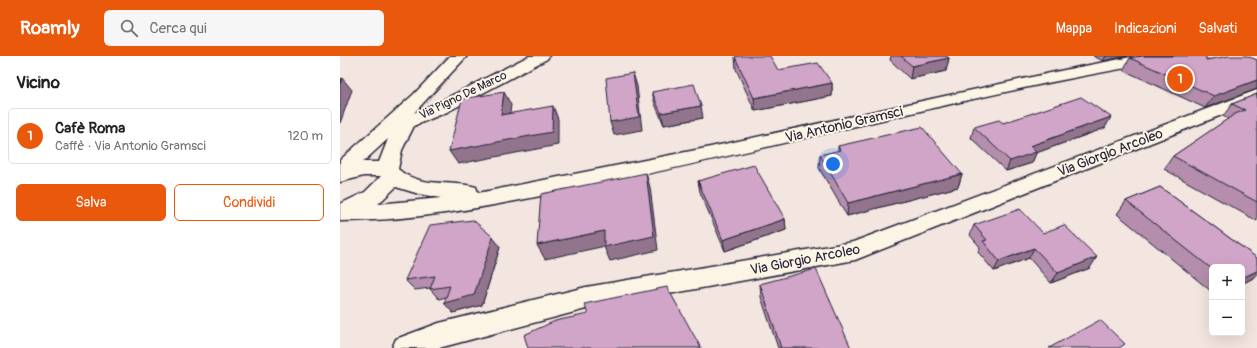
<!DOCTYPE html>
<html lang="it">
<head>
<meta charset="utf-8">
<style>
  body { margin:0; font-family:Pangolin,sans-serif; background:#f6f6f6; color:#202124 }
  .controls { position:absolute; right:12px; bottom:12px; display:grid; overflow:hidden; border-radius:6px; box-shadow:0 4px 16px #0002 }
  .controls button { width:36px; height:36px; display:grid; place-items:center; padding:0; border:0; border-bottom:1px solid #e0e0e0; background:#fff; color:#202124; font:20px sans-serif }
  .you { position:absolute; left:493px; top:108px; width:14px; height:14px; margin:-10px; border:3px solid #fff; border-radius:50%; background:#1a73e8; box-shadow:0 0 0 6px #1a73e833 }
  .badge { display:grid; place-items:center; width:26px; height:26px; border-radius:50%; background:#ea580c; color:#fff; font-size:13px; font-weight:700 }
  .pin { position:absolute; translate:-50% -50%; border:2px solid #fff; box-shadow:0 1px 4px #0006 }
  .list { margin:0; padding:0; list-style:none }
  h2 { display:flex; justify-content:space-between; align-items:center; height:52px; margin:0; padding:0 16px; font-size:17px }
  h2 small { font-size:13px; font-weight:400; color:#757577 }
  .list li { display:grid; grid-template-columns:26px 1fr auto; gap:12px; align-items:center; box-sizing:border-box; height:56px; margin:0 8px 8px; padding:0 8px; border:1px solid #e0e0e0; border-radius:6px }
  .list b { display:block; font-size:15px; white-space:nowrap }
  .list p { margin:0; font-size:13px; white-space:nowrap; color:#757577 }
  .list em { font-size:13px; font-style:normal; color:#757577 }
  .actions { display:flex; gap:8px; padding:12px 16px }
  .actions a { flex:1; padding:9px 0; border:1px solid #ea580c; border-radius:6px; text-align:center; font-size:14px; color:#ea580c }
  .actions .main { background:#ea580c; color:#fff }
  .icon { flex:none; width:22px; height:22px; fill:none; stroke:currentColor; stroke-width:2; stroke-linecap:round; stroke-linejoin:round }
  .map { position:relative; flex:none; width:917px; height:292px; overflow:hidden }
  header { display:flex; align-items:center; gap:24px; box-sizing:border-box; height:56px; padding:0 20px; background:#ea580c; color:#fff }
  header strong { font-size:19px }
  nav { display:flex; gap:22px; margin-inline-start:auto; font-size:14px }
  .search { width:280px; height:36px; background:#f6f6f6; display:flex; align-items:center; gap:10px; box-sizing:border-box; padding:0 14px; border-radius:6px; color:#757577; font-size:15px }
  main { display:flex }
  aside { flex:1; background:#fff }
  .map>svg:first-child { display:block }
  .lines { fill:none; stroke-linecap:round; stroke-linejoin:round }
  .street-casing { stroke:#22223b; stroke-width:3 }
  .secondary-casing { stroke:#22223b; stroke-width:3 }
  .street { fill:#fcf5e5; fill-rule:evenodd }
  .secondary { fill:#fcf5e5; fill-rule:evenodd }
  .wall { fill:#b48eac; stroke:#22223b }
  .shaded-wall { fill:#92748c; stroke:#22223b }
  .building { fill:#d1a5c8; stroke:#22223b }
  .labels { text-anchor:middle; stroke-width:4; stroke-linejoin:round; paint-order:stroke }
  .far-street-label { font-size:12px; fill:#22223b; stroke:#fcf5e5 }
  .street-label { font-size:14px; fill:#22223b; stroke:#fcf5e5 }
</style>
</head>
<body>
<header>
<strong>Roamly</strong>
<div class="search"><svg class="icon" aria-label="search" viewBox="0 0 24 24"><circle cx="10" cy="10" r="6"/><path d="M15 15l6 6"/></svg>Cerca qui</div>
<nav><a>Mappa</a><a>Indicazioni</a><a>Salvati</a></nav>
</header>
<main>
<aside>
<h2>Vicino<small></small></h2>
<ul class="list">
<li><span class="badge">1</span><div><b>Cafè Roma</b><p>Caffè · Via Antonio Gramsci</p></div><em>120 m</em></li>
</ul>
<div class="actions"><a class="main">Salva</a><a>Condividi</a></div>
</aside>
<div class="map">
<svg width="917" height="292" viewBox="0 0 917 292">
  <rect width="100%" height="100%" fill="#f3e5df"/>
  <filter id="ink" filterUnits="userSpaceOnUse"><feTurbulence type="fractalNoise" baseFrequency=".025" numOctaves="2"/><feDisplacementMap in="SourceGraphic" scale="8" xChannelSelector="R" yChannelSelector="G"/><feConvolveMatrix kernelMatrix="1 2 1 2 8 2 1 2 1" color-interpolation-filters="sRGB"/></filter>
  <g filter="url(#ink)">
    <g class="lines">
      <defs>
        <g id="street">
          <path d="M189,0H209L207,3L107,56L66,73L59,71L57,67L59,63L95,48Z"/>
          <path d="M917,34V45L515,204L246,253L99,292H52L56,283L99,267L246,231L513,186Z"/>
        </g>
        <path id="secondary" d="M110,0H127L72,59L77,64L62,94L58,113C79,132 111,124 136,131L138,137L366,92L729,13L796,0H834L832,3L826,5C637,36 451,89 263,127C176,145 90,165 0,165V148L25,136L41,120H24L0,126V104L74,38ZM48,83L39,106H23ZM56,131L79,138L101,142L38,148Z"/>
      </defs>
      <use href="#street" class="street-casing"/>
      <use href="#secondary" class="secondary-casing"/>
      <use href="#street" class="street"/>
      <use href="#secondary" class="secondary"/>
    </g>
    <g class="wall">
      <path d="M551,0H606L609,2L606,15L570,23L550,4Z"/>
      <path d="M753,0H788L763,5Z"/>
      <path d="M395,1L438,14L492,27V40L415,55L396,13Z"/>
      <path d="M790,2L917,4V33L865,52L783,14Z"/>
      <path d="M312,36L363,62L324,69L315,48Z"/>
      <path d="M917,38V165L824,113L833,100L888,63L883,60L892,48Z"/>
      <path d="M663,67L765,72L696,97L692,107L666,115L631,82L634,71Z"/>
      <path d="M498,90L622,118L618,131L507,160L479,112L480,99L498,95Z"/>
      <path d="M358,125L445,163L446,174L385,195L360,136Z"/>
      <path d="M820,131L917,202V219L913,222L902,228V211H872V236L777,158L786,145Z"/>
      <path d="M634,169L703,177L750,212L711,227L689,202L654,215L638,196L640,191L630,179Z"/>
      <path d="M160,191L142,249L113,257L106,241L99,243L90,233V232L75,234L65,224Z"/>
      <path d="M420,228L511,292H438L421,241Z"/>
    </g>
    <g class="shaded-wall">
      <path d="M766,0H788L763,5Z"/>
      <path d="M609,2L606,15L570,23L572,10Z"/>
      <path d="M293,17L297,30L302,74L274,79L270,66Z"/>
      <path d="M2,22L12,34L0,67V28Z"/>
      <path d="M917,24V33L865,52L874,40Z"/>
      <path d="M492,27V40L415,55L414,42Z"/>
      <path d="M164,36L171,49L168,72L161,59Z"/>
      <path d="M213,50L218,63V89L118,108L109,95Z"/>
      <path d="M361,50L363,62L324,69L321,57Z"/>
      <path d="M771,61L765,72L696,97L692,107L666,115L670,105L690,90Z"/>
      <path d="M306,117L310,131L318,194L270,205L264,191Z"/>
      <path d="M622,118L618,131L507,160L508,147Z"/>
      <path d="M445,163L446,174L385,195L383,184Z"/>
      <path d="M264,175L270,189L205,203L197,189Z"/>
      <path d="M153,181L160,191L142,249L113,257L104,247Z"/>
      <path d="M694,192L689,202L654,215L659,205Z"/>
      <path d="M757,201L750,212L711,227L718,217Z"/>
      <path d="M917,215V219L913,222L902,228V222Z"/>
    </g>
    <g class="building">
      <path d="M400,0H430L438,14L478,7L492,27L414,42L395,1Z"/>
      <path d="M561,0H606L609,2L572,10Z"/>
      <path d="M802,0H866V4L889,0H907L917,4V24L874,40L790,2Z"/>
      <path d="M293,17L299,61L270,66L266,22Z"/>
      <path d="M2,22L0,28V23Z"/>
      <path d="M354,28L361,50L321,57L312,36Z"/>
      <path d="M164,36L161,59L213,50L212,76L109,95L122,43Z"/>
      <path d="M917,38V146L833,100L895,58L905,54L892,48Z"/>
      <path d="M741,41L771,61L690,90L696,96L670,105L634,71L659,64L663,67Z"/>
      <path d="M582,71L622,118L508,147L480,99L500,94L498,90Z"/>
      <path d="M414,109L445,163L383,184L358,125Z"/>
      <path d="M306,117L314,180L264,191V175L197,189L201,138Z"/>
      <path d="M820,131L917,202V215L902,222V211H872V213L786,145Z"/>
      <path d="M680,153L703,177L724,169L757,201L718,217L694,192L659,205L643,185L647,184L634,169Z"/>
      <path d="M133,164L153,181L134,239L104,247L110,230L90,233L95,220L65,224L90,169Z"/>
      <path d="M476,213L511,292H441L420,228Z"/>
      <path d="M327,231L361,292H188L184,279L215,265L248,258L244,248Z"/>
      <path d="M760,264L785,288L779,292H709Z"/>
    </g>
  </g>
  <g class="labels">
    <g class="far-street-label">
      <text transform="translate(123 39) rotate(-26)" y="4">Via Pigno De Marco</text>
    </g>
    <g class="street-label">
      <text transform="translate(504 68) rotate(-13)" y="5">Via Antonio Gramsci</text>
      <text transform="translate(770 96) rotate(-21)" y="5">Via Giorgio Arcoleo</text>
      <text transform="translate(465 203) rotate(-11)" y="5">Via Giorgio Arcoleo</text>
    </g>
  </g>
</svg>
<div class="controls">
<button>+</button>
<button>−</button>
</div>
<div class="you"></div>
<div class="pin badge" style="left:840px;top:23px">1</div>
</div>
</main>
</body>
</html>
